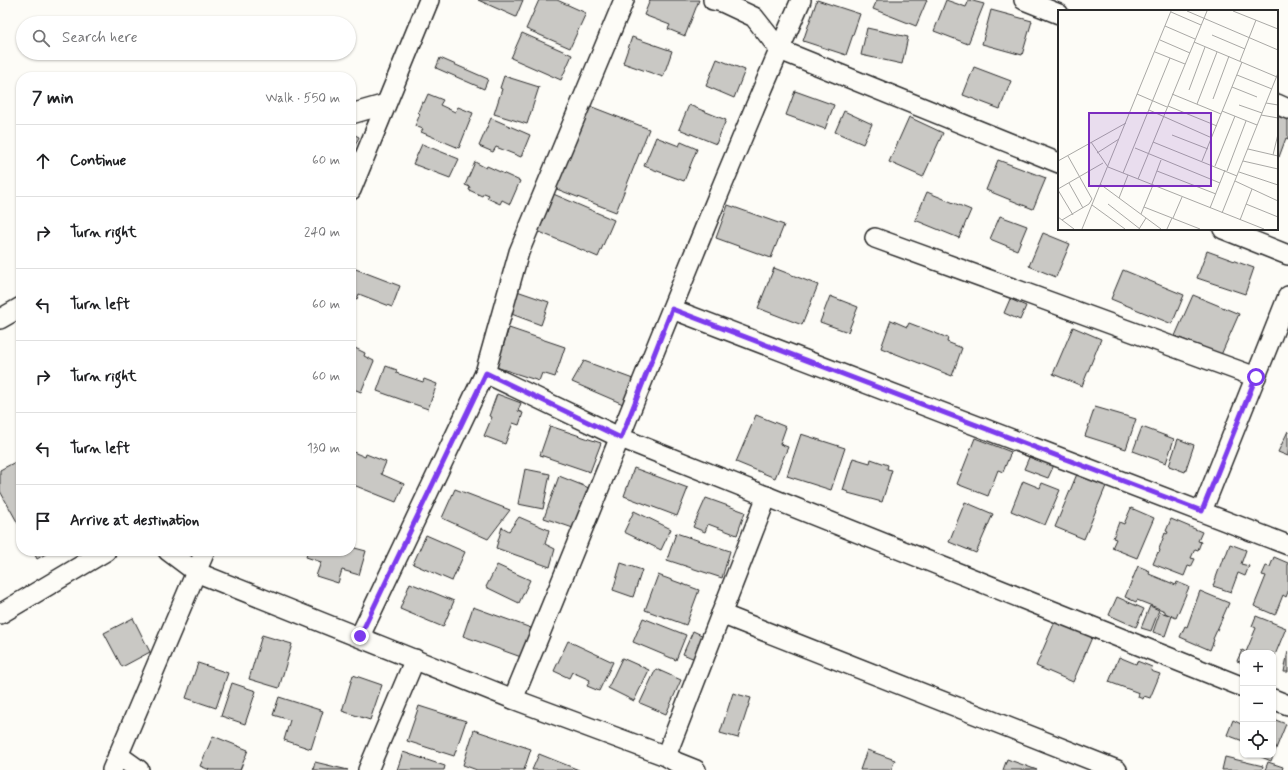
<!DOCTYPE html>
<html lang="en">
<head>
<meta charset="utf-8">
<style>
  body { margin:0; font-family:Mynerve,sans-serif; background:#f6f6f6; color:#202124 }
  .controls { position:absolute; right:12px; bottom:12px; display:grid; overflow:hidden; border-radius:8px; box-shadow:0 1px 3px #0004 }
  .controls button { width:36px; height:36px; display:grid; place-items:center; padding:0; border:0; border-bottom:1px solid #e0e0e0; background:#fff; color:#202124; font:20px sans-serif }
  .stop { position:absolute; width:12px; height:12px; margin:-9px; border:3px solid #7c3aed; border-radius:50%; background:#fff }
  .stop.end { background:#7c3aed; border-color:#fff; box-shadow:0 1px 4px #0008 }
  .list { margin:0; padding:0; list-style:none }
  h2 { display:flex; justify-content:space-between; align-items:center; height:52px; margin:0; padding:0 16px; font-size:17px }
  h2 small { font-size:13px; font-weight:400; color:#757577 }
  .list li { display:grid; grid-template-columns:26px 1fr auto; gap:12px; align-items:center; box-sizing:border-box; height:72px; padding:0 16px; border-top:1px solid #e0e0e0 }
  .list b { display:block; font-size:15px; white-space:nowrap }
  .list em { font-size:13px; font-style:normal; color:#757577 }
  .icon { flex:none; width:22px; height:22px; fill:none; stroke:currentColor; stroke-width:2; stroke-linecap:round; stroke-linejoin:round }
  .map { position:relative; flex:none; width:1288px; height:770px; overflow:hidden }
  .search { position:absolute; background:#fff; box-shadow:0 1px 3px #0004; left:16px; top:16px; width:340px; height:44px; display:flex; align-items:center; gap:10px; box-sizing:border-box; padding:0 14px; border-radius:22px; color:#757577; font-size:15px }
  .panel { position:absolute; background:#fff; box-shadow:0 1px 3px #0004; left:16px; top:72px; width:340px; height:484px; border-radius:16px }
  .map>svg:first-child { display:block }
  .building { fill:#c9c8c4; stroke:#2b2b2b }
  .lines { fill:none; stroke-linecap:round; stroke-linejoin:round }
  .minor-casing { stroke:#2b2b2b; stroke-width:22 }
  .minor { stroke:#fdfcf7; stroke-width:19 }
  .route { stroke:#7c3aed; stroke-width:5 }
  .inset-road { fill:none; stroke:#a9a8a5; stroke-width:1 }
  .view { fill:#7b2cbf; fill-opacity:0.15; stroke:#7b2cbf; stroke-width:2 }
  .inset-edge { fill:none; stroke:#2b2b2b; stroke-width:2 }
</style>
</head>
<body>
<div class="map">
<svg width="1288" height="770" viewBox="0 0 1288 770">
  <rect width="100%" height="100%" fill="#fdfcf7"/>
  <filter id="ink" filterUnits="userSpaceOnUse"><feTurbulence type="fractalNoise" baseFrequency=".025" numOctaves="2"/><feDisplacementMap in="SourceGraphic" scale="8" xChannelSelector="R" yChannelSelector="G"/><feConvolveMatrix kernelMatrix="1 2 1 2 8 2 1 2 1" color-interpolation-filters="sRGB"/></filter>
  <g filter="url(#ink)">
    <g class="building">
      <path d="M478,0H523L516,17Z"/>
      <path d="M539,0H557L586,13L570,48L526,29Z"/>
      <path d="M650,0H699L685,36L668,29L670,25L644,15Z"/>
      <path d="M817,0L860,14L846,55L803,41Z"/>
      <path d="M877,0H927L916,26L873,9Z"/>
      <path d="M946,0L966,7L969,0L984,4L968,44L934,31Z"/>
      <path d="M991,10L1032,21L1022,55L982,44Z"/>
      <path d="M867,28L908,37L902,64L861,55Z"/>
      <path d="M522,33L572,55L561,80L511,58Z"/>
      <path d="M632,37L672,51L663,77L623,63Z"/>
      <path d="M440,58L488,79L484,89L436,68Z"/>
      <path d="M717,59L745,70L734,98L706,86Z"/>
      <path d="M974,67L1011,81L1000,109L963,95Z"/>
      <path d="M504,76L539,87L527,124L494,114L502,89L500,88Z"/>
      <path d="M795,91L834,105L825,129L786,115Z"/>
      <path d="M428,94L443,100L440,105L455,112L458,107L473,113L459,148L421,132L423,129L415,126L420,114L418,112L422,102L424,103Z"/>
      <path d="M587,105L649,129L616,212L554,188Z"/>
      <path d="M689,105L726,120L716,144L679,129Z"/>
      <path d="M844,111L872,124L863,144L835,132Z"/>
      <path d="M1277,116L1288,120V139L1286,138L1279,157L1277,156Z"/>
      <path d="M909,117L943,133L923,177L889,162Z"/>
      <path d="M491,118L530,135L521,157L496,147L493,152L479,146Z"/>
      <path d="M351,133L359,137L351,154Z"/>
      <path d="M656,137L679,146L681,142L697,149L684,181L644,166Z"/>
      <path d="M422,144L459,159L450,178L413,164Z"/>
      <path d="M998,160L1046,178L1033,209L986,190Z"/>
      <path d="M475,162L486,168L487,166L520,181L510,204L502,200L500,204L487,198L489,195L484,193L482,196L469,190L470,187L465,185Z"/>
      <path d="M927,192L971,210L959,238L915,220Z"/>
      <path d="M551,193L614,220L598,257L535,230Z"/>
      <path d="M728,205L784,225L771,258L716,238Z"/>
      <path d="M1000,216L1027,226L1017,250L990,239Z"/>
      <path d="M1043,233L1070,244L1056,277L1029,266Z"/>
      <path d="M1207,251L1254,268L1245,294L1197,278Z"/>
      <path d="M353,268L400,286L392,307L359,294L357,299L351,297V274Z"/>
      <path d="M774,268L818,285L802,325L758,308Z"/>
      <path d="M1123,270L1184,295L1172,324L1111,299Z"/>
      <path d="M514,290L549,302L541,325L506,312Z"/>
      <path d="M1193,295L1239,314L1221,355L1175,336Z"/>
      <path d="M830,296L858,307L848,332L820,322Z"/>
      <path d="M1010,299L1026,306L1020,320L1004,313Z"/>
      <path d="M891,320L907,327L909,323L948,338L947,342L962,348L952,376L881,348Z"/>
      <path d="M1073,327L1101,339L1082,386L1053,374Z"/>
      <path d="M509,328L565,347L555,377L542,373L539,381L496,367Z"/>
      <path d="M353,347L365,353L364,356L374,361L361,392L351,388V353Z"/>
      <path d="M584,361L633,379L623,404L572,382Z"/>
      <path d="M386,366L397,370L396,373L423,382L424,379L437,384L428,409L377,391Z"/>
      <path d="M497,394L521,403L518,411L523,413L519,425L513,423L505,444L484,436L492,417L489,416Z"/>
      <path d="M1095,407L1136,419L1126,449L1085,436Z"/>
      <path d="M756,415L786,427L780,444L788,447L775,478L736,462Z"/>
      <path d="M550,426L601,443L590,472L540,455Z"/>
      <path d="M1142,427L1174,439L1166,463L1133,451Z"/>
      <path d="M1288,431V456L1278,452Z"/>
      <path d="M801,434L845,448L831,490L787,476Z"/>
      <path d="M975,438L1011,452L1003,472L998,470L988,496L957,484Z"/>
      <path d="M1178,439L1194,445L1185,472L1169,466Z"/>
      <path d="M351,451L365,457L366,454L386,462L381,474L404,484L396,502L351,484Z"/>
      <path d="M1030,455L1054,465L1048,478L1024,469Z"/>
      <path d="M853,458L870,463L871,459L888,465L887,469L892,470L882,502L848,493V492L843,490Z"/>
      <path d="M21,459V529L0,491V470Z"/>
      <path d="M634,468L688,488L677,516L624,496Z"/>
      <path d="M525,469L550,474L543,509L518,504Z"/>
      <path d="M1077,474L1106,486L1084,539L1055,527Z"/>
      <path d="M559,476L589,488L573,528L544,518Z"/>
      <path d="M1023,481L1040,488L1042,483L1060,490L1045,525L1011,511Z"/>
      <path d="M455,489L510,510L488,539L442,518Z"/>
      <path d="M706,498L745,512L737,535L708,524L705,532L693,527Z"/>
      <path d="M965,502L993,514L976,553L949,542Z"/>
      <path d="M1131,508L1154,518L1137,558L1112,548L1116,539L1113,538L1119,522L1124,524Z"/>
      <path d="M634,511L671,529L661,550L624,532Z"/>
      <path d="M519,517L549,530L545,544L555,549L550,567L496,548L502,527L509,531Z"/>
      <path d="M1171,519L1202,532L1198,541L1201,542L1198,550L1195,549L1191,558L1195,559L1191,567L1188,566L1184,576L1153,564L1158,552L1159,553L1160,550L1159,549L1165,533L1167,534L1168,532L1166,531Z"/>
      <path d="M676,533L730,551L722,578L667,560Z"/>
      <path d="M426,535L465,552L452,581L413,564Z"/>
      <path d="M1230,544L1246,550L1241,564L1249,566L1245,576L1238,573L1231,592L1213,586L1223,558H1225Z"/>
      <path d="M351,547L366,551L359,575L342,570L338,583L316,576L321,562L306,557L308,551H351Z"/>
      <path d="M33,551H51L37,559Z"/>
      <path d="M1274,557L1288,563V592L1286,597L1283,595L1275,615L1254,606L1266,576L1262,575L1266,566L1270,567Z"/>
      <path d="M621,563L642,570L633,597L613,590Z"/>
      <path d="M497,565L530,580L519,603L486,587Z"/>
      <path d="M1138,566L1150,571L1149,574L1176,585L1177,582L1189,587L1176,618L1165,613V611L1137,600L1136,602L1125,597Z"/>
      <path d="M658,575L699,590L686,625L645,610Z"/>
      <path d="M410,583L454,601L443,627L400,609Z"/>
      <path d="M1200,591L1229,603L1213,639L1214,640L1210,650L1180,637L1185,626L1187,627Z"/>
      <path d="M1117,597L1144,609L1136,627L1109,615Z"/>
      <path d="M1150,606L1159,610L1151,631L1141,628Z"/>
      <path d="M473,607L531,628L521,657L463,636Z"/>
      <path d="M1160,612L1172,616L1165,636L1153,632Z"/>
      <path d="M1256,616L1286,628L1273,660V653H1243V663L1237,661L1242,650L1246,652L1256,628L1252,626Z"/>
      <path d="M133,618L150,652L122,667L104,633Z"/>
      <path d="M643,618L686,635L676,660L633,642Z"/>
      <path d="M1056,619L1093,635L1073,682L1036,666Z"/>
      <path d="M693,631L708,638L697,660L683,654Z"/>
      <path d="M262,635L292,644L279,688L249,679Z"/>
      <path d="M568,641L613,662L599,691L587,686L590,680L572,672L569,678L554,671Z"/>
      <path d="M1288,651V672H1284Z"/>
      <path d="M1119,657L1136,664L1137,661L1152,667L1151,671L1160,674L1150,698L1144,696L1143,699L1138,697L1139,693L1109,682Z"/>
      <path d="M622,658L649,670L634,701L608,688Z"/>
      <path d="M198,663L228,673L216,708L186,698Z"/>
      <path d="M656,669L681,680L666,714L640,703Z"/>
      <path d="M353,675L382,685L370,720L342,711Z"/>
      <path d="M232,683L256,691L245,724L221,716Z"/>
      <path d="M733,693L751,698L738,738L720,733Z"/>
      <path d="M279,697L323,711L311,749L284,740L290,720L273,715Z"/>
      <path d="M419,706L466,721L454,756L407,741Z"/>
      <path d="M1243,719V741L1227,735L1233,720L1241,724Z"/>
      <path d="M1273,719L1286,724L1271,761L1259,756L1273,755Z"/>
      <path d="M474,730L531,749L524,770H477L463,765Z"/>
      <path d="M213,736L248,750L240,770H210L200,766Z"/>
      <path d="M867,750L895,760L891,770H860Z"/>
      <path d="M403,752L445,766L444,770H397Z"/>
      <path d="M539,754L579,770H532Z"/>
      <path d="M1225,757L1263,766L1262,770H1222Z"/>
      <path d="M1007,759L1037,770H1003Z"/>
      <path d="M315,762L348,770H313Z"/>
      <path d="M1268,762L1283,767L1282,770H1265Z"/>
    </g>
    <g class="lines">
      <defs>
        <g id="minor">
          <path d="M713,0L722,2L754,17L780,50L1059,163"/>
          <path d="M1024,0L1059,14"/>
          <path d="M1277,104L1288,109"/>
          <path d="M351,114L386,104"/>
          <path d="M351,190L429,0"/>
          <path d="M1223,229L1288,255"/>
          <path d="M875,238L1256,377"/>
          <path d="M672,309L1288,545"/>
          <path d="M0,319L21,307"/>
          <path d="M485,373L621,438L1243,687"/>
          <path d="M1202,511L1288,296"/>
          <path d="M168,551L196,572L513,699L666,756L676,762L696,770"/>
          <path d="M0,614L106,551"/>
          <path d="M721,614L1117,770"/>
          <path d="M360,636L485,373L519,252L624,0"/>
          <path d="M513,699C610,466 700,231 801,0"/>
          <path d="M1273,699L1288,705"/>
          <path d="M118,755L139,770"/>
          <path d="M666,756L767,496"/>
          <path d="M112,770L205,551"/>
          <path d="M368,770L415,659"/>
        </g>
      </defs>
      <use href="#minor" class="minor-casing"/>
      <use href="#minor" class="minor"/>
    </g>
  </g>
  <g class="lines" filter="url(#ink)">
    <path class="route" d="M360,636L486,373L621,438L672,309L1202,511L1256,377"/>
  </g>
  <g transform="translate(1058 10)">
    <rect width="220" height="220" fill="#fdfcf7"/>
    <path class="inset-road" d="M129,1L220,40M175,1L220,19M113,2L143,15M107,16L137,29M154,25L187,39M102,30L132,43M136,32L219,67M97,42L127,54M182,51L198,10M179,65L214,79M174,77L199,87M131,80L147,37M79,84L109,97M114,84L163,104M155,89L171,46M208,93L220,95M139,94L159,42M181,95L204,103M110,96L159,116M91,100L154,128M164,101L199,115M203,105L220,108M114,125L150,139M33,132L50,157L206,219M95,132L179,166M77,138L162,173M190,139L220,146M39,143L61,129M215,145L220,124M0,151L68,113M144,151L184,52M185,151L220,159M157,156L177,106M99,161L158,184M169,161L188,111M181,162L220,175M65,163L112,48M80,169L149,1M177,171L220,191M11,173L25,198M42,174L103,219M94,174L103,150M0,179L45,153M0,180L15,205M61,188L70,165M50,194L82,219M188,194L220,207M34,195L67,219M86,197L142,219M152,198L167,160M164,203L220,63M83,204L95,175M0,207L16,219M115,208L124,187M4,210L31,194L34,189L10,146M182,210L194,179M24,219L113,1M81,219L88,208M109,219L114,208"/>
    <path class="view" d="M31,103H153V176H31Z"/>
    <rect width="220" height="220" class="inset-edge"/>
  </g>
</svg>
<div class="controls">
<button>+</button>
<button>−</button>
<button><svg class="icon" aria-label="locate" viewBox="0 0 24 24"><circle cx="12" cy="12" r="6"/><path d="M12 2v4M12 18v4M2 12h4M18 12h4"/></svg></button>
</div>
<div class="stop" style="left:1256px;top:377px"></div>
<div class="stop end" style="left:360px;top:636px"></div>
<div class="search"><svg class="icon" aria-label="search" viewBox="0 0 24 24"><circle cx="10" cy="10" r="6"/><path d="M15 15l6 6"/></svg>Search here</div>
<section class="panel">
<h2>7 min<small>Walk · 550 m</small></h2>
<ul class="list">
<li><svg class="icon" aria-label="ahead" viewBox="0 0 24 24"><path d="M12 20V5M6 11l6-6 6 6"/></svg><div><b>Continue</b></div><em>60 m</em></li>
<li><svg class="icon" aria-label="right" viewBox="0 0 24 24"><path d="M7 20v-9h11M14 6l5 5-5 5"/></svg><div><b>Turn right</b></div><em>240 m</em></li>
<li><svg class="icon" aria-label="left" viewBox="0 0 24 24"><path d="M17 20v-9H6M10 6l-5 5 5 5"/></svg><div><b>Turn left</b></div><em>60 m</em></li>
<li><svg class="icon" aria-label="right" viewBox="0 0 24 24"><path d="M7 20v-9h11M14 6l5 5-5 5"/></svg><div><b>Turn right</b></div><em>60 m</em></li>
<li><svg class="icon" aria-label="left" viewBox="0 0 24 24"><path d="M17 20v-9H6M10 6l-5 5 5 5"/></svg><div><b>Turn left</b></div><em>130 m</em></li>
<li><svg class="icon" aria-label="arrive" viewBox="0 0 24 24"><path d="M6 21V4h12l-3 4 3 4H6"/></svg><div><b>Arrive at destination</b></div></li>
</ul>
</section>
</div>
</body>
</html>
